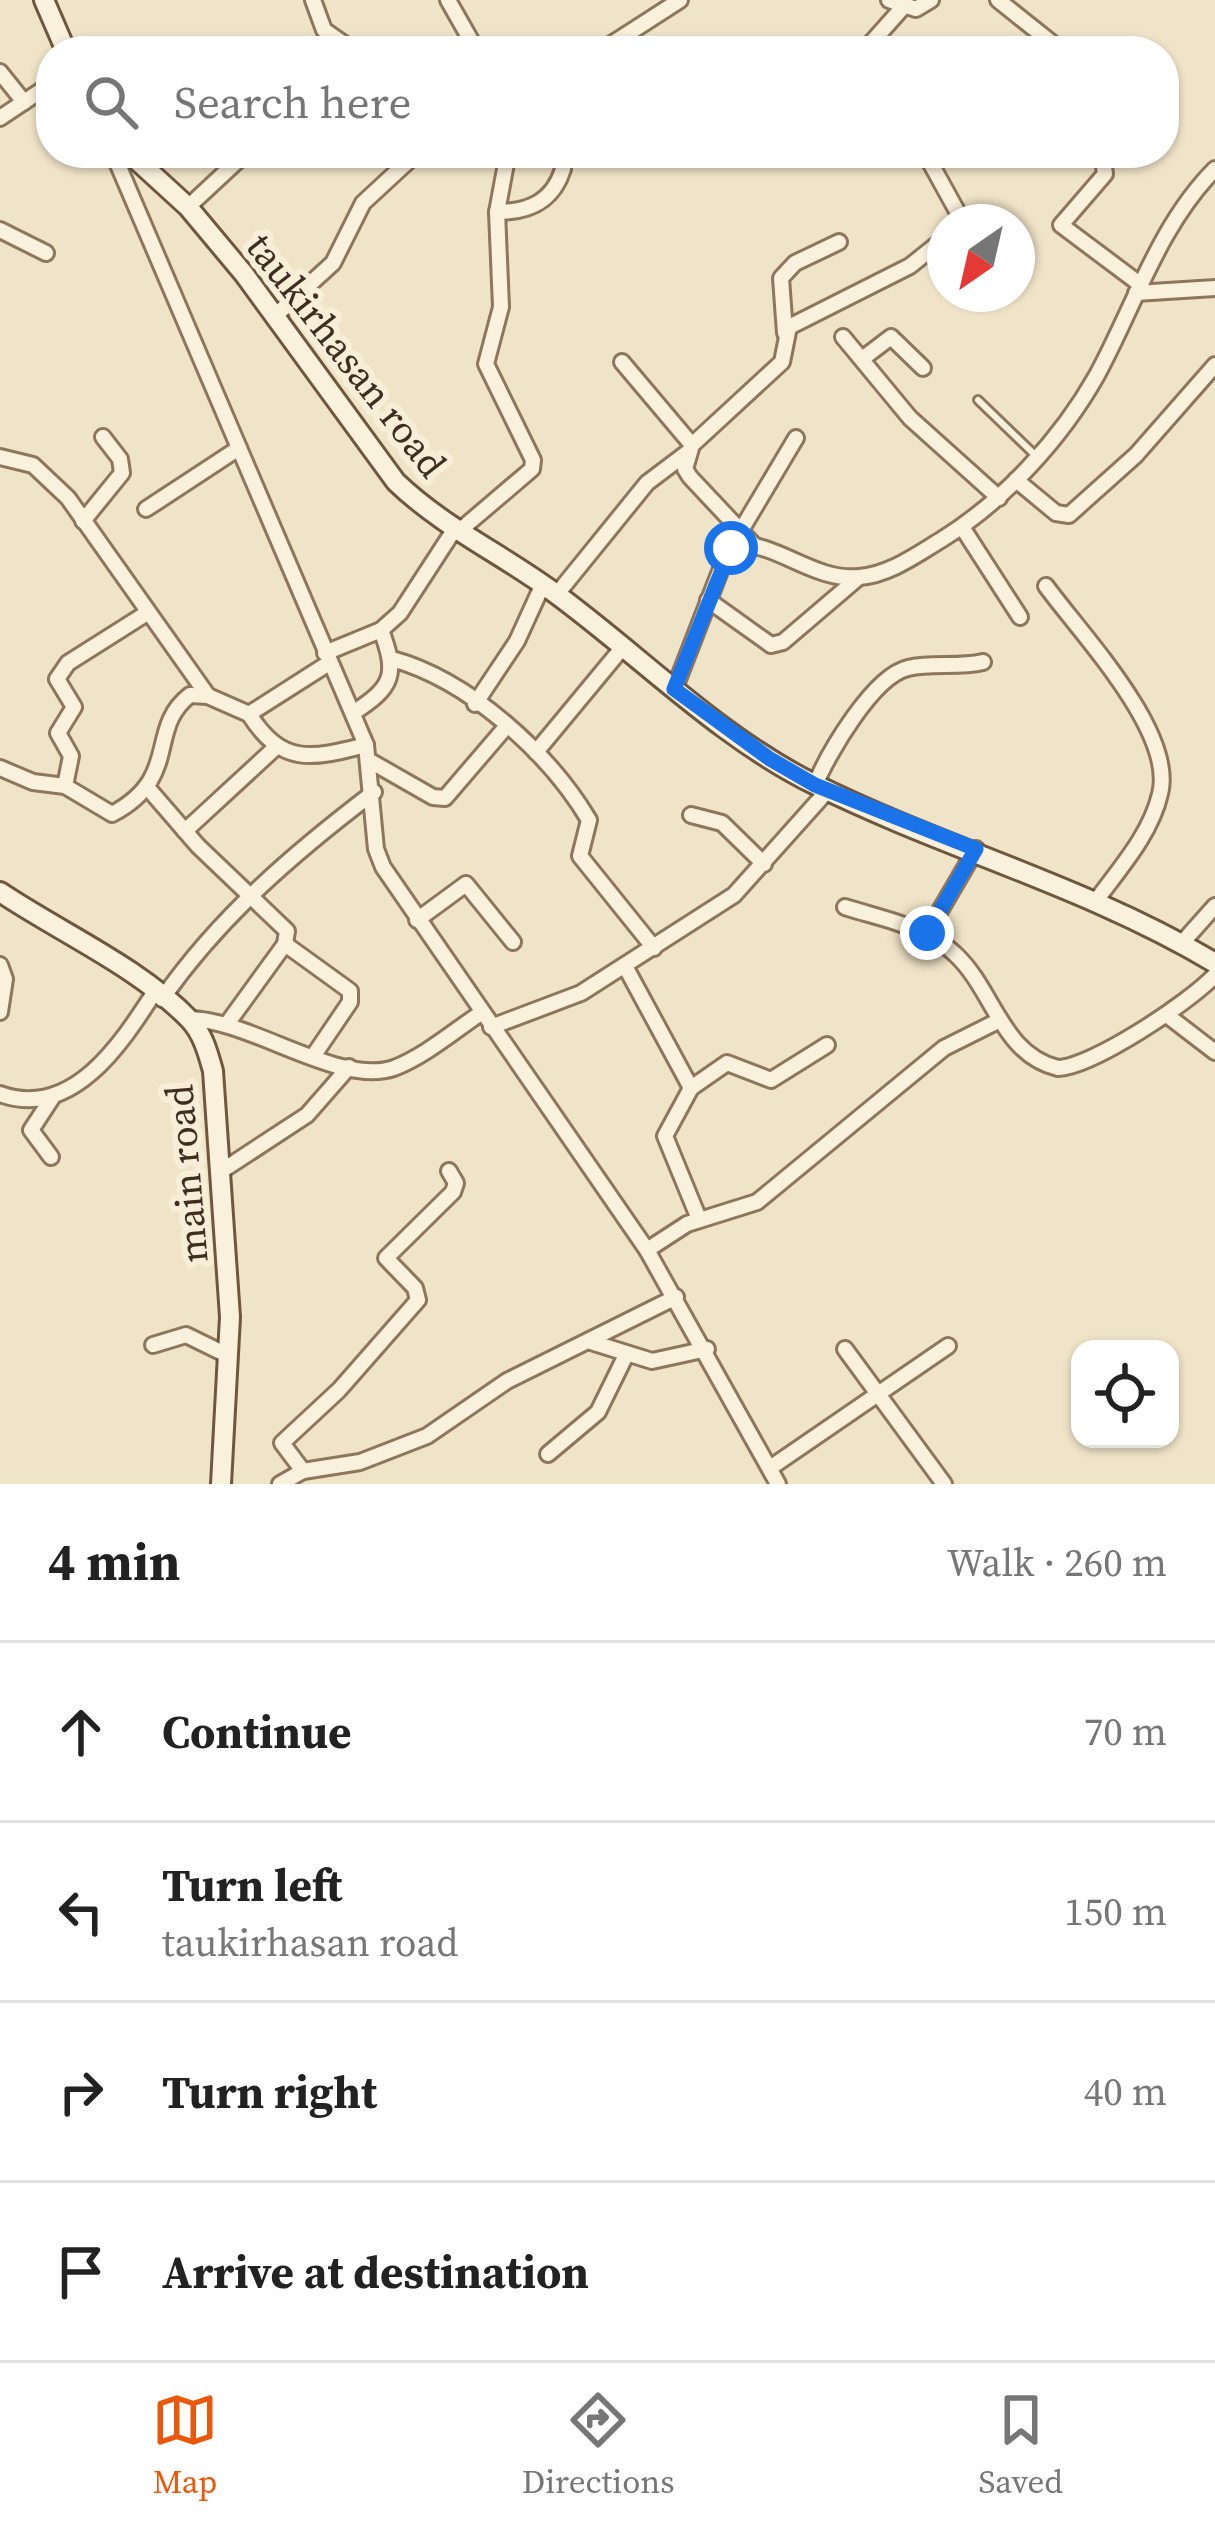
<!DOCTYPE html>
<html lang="en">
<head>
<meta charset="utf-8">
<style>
  body { margin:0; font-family:"Source Serif 4",serif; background:#f2f2f2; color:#222 }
  .controls { position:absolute; right:36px; bottom:36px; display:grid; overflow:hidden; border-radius:24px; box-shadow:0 3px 9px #0004 }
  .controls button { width:108px; height:108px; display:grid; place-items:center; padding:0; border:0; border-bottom:3px solid #e0e0e0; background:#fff; color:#222; font:60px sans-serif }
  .compass { position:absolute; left:927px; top:204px; width:108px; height:108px; border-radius:50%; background:#fff; box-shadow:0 3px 9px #0004; rotate:214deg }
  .stop { position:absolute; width:36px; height:36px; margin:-27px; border:9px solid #1a73e8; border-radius:50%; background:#fff }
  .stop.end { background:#1a73e8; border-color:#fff; box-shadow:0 3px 12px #0008 }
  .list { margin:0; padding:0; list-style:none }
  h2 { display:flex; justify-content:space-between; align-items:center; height:156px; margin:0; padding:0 48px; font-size:51px }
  h2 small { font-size:39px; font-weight:400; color:#767676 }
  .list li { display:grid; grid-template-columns:78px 1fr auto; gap:36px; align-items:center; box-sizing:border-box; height:180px; padding:0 48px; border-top:3px solid #e0e0e0 }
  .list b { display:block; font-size:45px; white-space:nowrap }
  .list p { margin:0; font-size:39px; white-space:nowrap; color:#767676 }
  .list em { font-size:39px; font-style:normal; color:#767676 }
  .icon { flex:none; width:66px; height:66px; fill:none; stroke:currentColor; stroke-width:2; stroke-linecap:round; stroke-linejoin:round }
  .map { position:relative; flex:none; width:1215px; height:1484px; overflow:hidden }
  .search { position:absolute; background:#fff; box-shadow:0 3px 9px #0004; left:36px; right:36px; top:36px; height:132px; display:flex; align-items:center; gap:30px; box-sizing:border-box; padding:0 42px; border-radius:48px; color:#767676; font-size:45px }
  .sheet { height:876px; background:#fff }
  nav { display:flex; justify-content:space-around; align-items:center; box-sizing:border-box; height:168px; border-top:3px solid #e0e0e0; background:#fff; font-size:33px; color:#767676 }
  nav a { display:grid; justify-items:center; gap:6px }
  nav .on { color:#ea580c }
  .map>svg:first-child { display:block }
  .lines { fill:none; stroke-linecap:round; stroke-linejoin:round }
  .lane-casing { stroke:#8d765c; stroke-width:12 }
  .street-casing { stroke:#8d765c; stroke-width:20 }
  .secondary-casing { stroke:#6f573f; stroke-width:24 }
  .lane { stroke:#faf1dc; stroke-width:6 }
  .street { stroke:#faf1dc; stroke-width:14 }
  .secondary { stroke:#faf1dc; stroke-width:18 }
  .route { stroke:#1a73e8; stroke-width:15 }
  .labels { text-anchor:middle; stroke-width:12; stroke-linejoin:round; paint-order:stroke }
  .street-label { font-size:39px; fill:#3d2e20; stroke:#f7eed8 }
</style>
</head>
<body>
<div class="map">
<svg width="1215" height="1484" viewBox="0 0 1215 1484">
  <rect width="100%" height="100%" fill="#f0e4c8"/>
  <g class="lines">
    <defs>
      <path id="lane" d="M978,400L1036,456"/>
      <g id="street">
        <path d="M313,0L324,30L354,51"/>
        <path d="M448,0L477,51"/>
        <path d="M889,0L916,9L931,0"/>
        <path d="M998,0L1062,51"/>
        <path d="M601,51L680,0"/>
        <path d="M864,51L904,6"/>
        <path d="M0,72L24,102"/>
        <path d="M0,118L51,84"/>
        <path d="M113,153L366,745L376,849L383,867L647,1250L778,1484"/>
        <path d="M925,153L963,222"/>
        <path d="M1102,153L1105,174L1061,225L1141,285"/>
        <path d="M188,207L246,153"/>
        <path d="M497,212C530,212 553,201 563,169"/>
        <path d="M0,230L46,253"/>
        <path d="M1136,293L1215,288"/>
        <path d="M275,316L333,263L363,203L417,153"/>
        <path d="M785,333L781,278L795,263L839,242"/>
        <path d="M843,337L910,418L999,498"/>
        <path d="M862,359L891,337L923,368"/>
        <path d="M622,362L692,445"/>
        <path d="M0,457L33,465L68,498L208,696"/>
        <path d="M1016,480L1056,513L1069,515L1136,455L1215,365"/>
        <path d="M146,509L239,448"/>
        <path d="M83,521L122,473L120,459L103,437"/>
        <path d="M962,527L1020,617"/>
        <path d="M458,532L532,469L533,460L486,364L501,307L497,212L508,153"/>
        <path d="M740,532L796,438"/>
        <path d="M753,544L690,477L685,469L692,445L782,362L789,327L910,266L945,238"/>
        <path d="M1046,586C1081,634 1176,733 1160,794C1151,833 1121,867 1098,898"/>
        <path d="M557,594L647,483L688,452"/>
        <path d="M708,600L771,645L783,642L858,578"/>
        <path d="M325,653L381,630L400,613L454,530"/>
        <path d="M392,659C469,680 549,753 589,820L580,856L654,948"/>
        <path d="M674,690L724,561L737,544C780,544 813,581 859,577C889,575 916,555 941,540C1004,501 1061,439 1097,375C1134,307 1159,225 1215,169"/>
        <path d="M475,704L517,641L543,584"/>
        <path d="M353,713C393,687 398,675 381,630"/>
        <path d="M249,714C282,766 311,759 366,745"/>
        <path d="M536,752L623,647"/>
        <path d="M370,761L433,797L445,798L505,728"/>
        <path d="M0,768L33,782L65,786L112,814C182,777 146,729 190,695L208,696L249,714L329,663"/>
        <path d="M815,785C828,754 873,676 908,668C932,662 958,668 983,662"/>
        <path d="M65,786L71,756L58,733L74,707L57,679L68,663L147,613"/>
        <path d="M147,787L198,846L287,931L285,944L227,1024"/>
        <path d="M691,815L722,823L764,864"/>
        <path d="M185,831L275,748"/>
        <path d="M845,907C882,919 926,926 955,954C994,990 1001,1054 1058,1068C1092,1067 1190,1002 1215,975"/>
        <path d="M417,920L466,884L513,942"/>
        <path d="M927,933L976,849"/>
        <path d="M1182,943L1215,906"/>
        <path d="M285,944L350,991V1002L314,1055"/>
        <path d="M0,965L5,979L0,1012"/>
        <path d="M625,966L691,1088L665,1136L699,1219"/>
        <path d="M162,999C220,916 294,853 374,792"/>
        <path d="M1168,1016L1215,1052"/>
        <path d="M189,1019C250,1019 339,1087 394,1068C425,1056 454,1031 481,1013"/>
        <path d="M491,1027L581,993L734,895L828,790"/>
        <path d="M691,1088L727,1063L771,1080L827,1045"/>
        <path d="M0,1094C72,1120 121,1044 154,993"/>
        <path d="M51,1157L31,1130L54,1095"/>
        <path d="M220,1172L307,1115L349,1067"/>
        <path d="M647,1250L687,1224L757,1202L944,1048L1000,1020"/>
        <path d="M591,1342L652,1361L707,1349"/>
        <path d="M153,1345L186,1335L229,1356"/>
        <path d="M845,1349L944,1484"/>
        <path d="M548,1454L598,1412L626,1355"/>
        <path d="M770,1468L948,1346"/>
        <path d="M303,1471L282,1443L339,1390L418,1300L415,1288L386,1258L453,1192L456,1183L449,1171"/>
        <path d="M280,1484L303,1471L360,1462L427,1436L507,1381L676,1297"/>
      </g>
      <g id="secondary">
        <path d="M44,0L66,51"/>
        <path d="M129,153L188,207L244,274L396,482C443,527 500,553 552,591C640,655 718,737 816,785C948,850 1088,887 1215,963"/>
        <path d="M0,892C61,933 139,967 190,1020C203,1034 208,1053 213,1071L230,1317L221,1484"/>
      </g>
    </defs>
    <use href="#lane" class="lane-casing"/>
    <use href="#street" class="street-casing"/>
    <use href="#secondary" class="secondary-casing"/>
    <use href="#lane" class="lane"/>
    <use href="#street" class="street"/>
    <use href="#secondary" class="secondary"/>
  </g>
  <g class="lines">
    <path class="route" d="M731,548L674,689L770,759L815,785L976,849L927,933"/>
  </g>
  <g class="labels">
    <g class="street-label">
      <text transform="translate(347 355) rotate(52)" y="14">taukirhasan road</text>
      <text transform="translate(186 1174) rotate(-95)" y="14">main road</text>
    </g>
  </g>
</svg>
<div class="controls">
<button><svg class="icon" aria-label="locate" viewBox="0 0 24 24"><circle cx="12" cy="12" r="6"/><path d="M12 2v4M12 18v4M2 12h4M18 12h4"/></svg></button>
</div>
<svg class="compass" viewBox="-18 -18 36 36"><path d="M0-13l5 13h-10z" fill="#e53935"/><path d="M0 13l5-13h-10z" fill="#767676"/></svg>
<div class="stop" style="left:731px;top:548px"></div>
<div class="stop end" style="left:927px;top:933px"></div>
<div class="search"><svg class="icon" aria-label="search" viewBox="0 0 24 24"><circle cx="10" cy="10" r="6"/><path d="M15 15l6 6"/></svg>Search here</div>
</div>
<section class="sheet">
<h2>4 min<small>Walk · 260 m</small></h2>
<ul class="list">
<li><svg class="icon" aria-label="ahead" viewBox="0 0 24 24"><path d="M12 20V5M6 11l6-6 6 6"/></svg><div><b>Continue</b></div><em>70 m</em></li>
<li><svg class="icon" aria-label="left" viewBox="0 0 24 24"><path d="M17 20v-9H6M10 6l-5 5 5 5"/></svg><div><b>Turn left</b><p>taukirhasan road</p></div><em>150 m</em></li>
<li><svg class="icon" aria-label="right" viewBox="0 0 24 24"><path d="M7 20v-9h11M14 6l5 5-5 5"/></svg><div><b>Turn right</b></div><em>40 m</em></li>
<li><svg class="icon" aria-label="arrive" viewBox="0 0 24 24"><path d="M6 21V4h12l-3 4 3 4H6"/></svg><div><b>Arrive at destination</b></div></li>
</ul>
</section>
<nav>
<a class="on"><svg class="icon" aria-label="map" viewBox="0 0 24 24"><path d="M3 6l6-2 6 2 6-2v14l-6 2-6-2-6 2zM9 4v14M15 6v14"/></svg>Map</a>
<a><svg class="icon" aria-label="directions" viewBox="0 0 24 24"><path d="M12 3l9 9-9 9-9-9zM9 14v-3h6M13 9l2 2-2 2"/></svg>Directions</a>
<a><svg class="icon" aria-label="saved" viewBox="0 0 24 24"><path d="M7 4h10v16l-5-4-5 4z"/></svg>Saved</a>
</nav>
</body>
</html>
